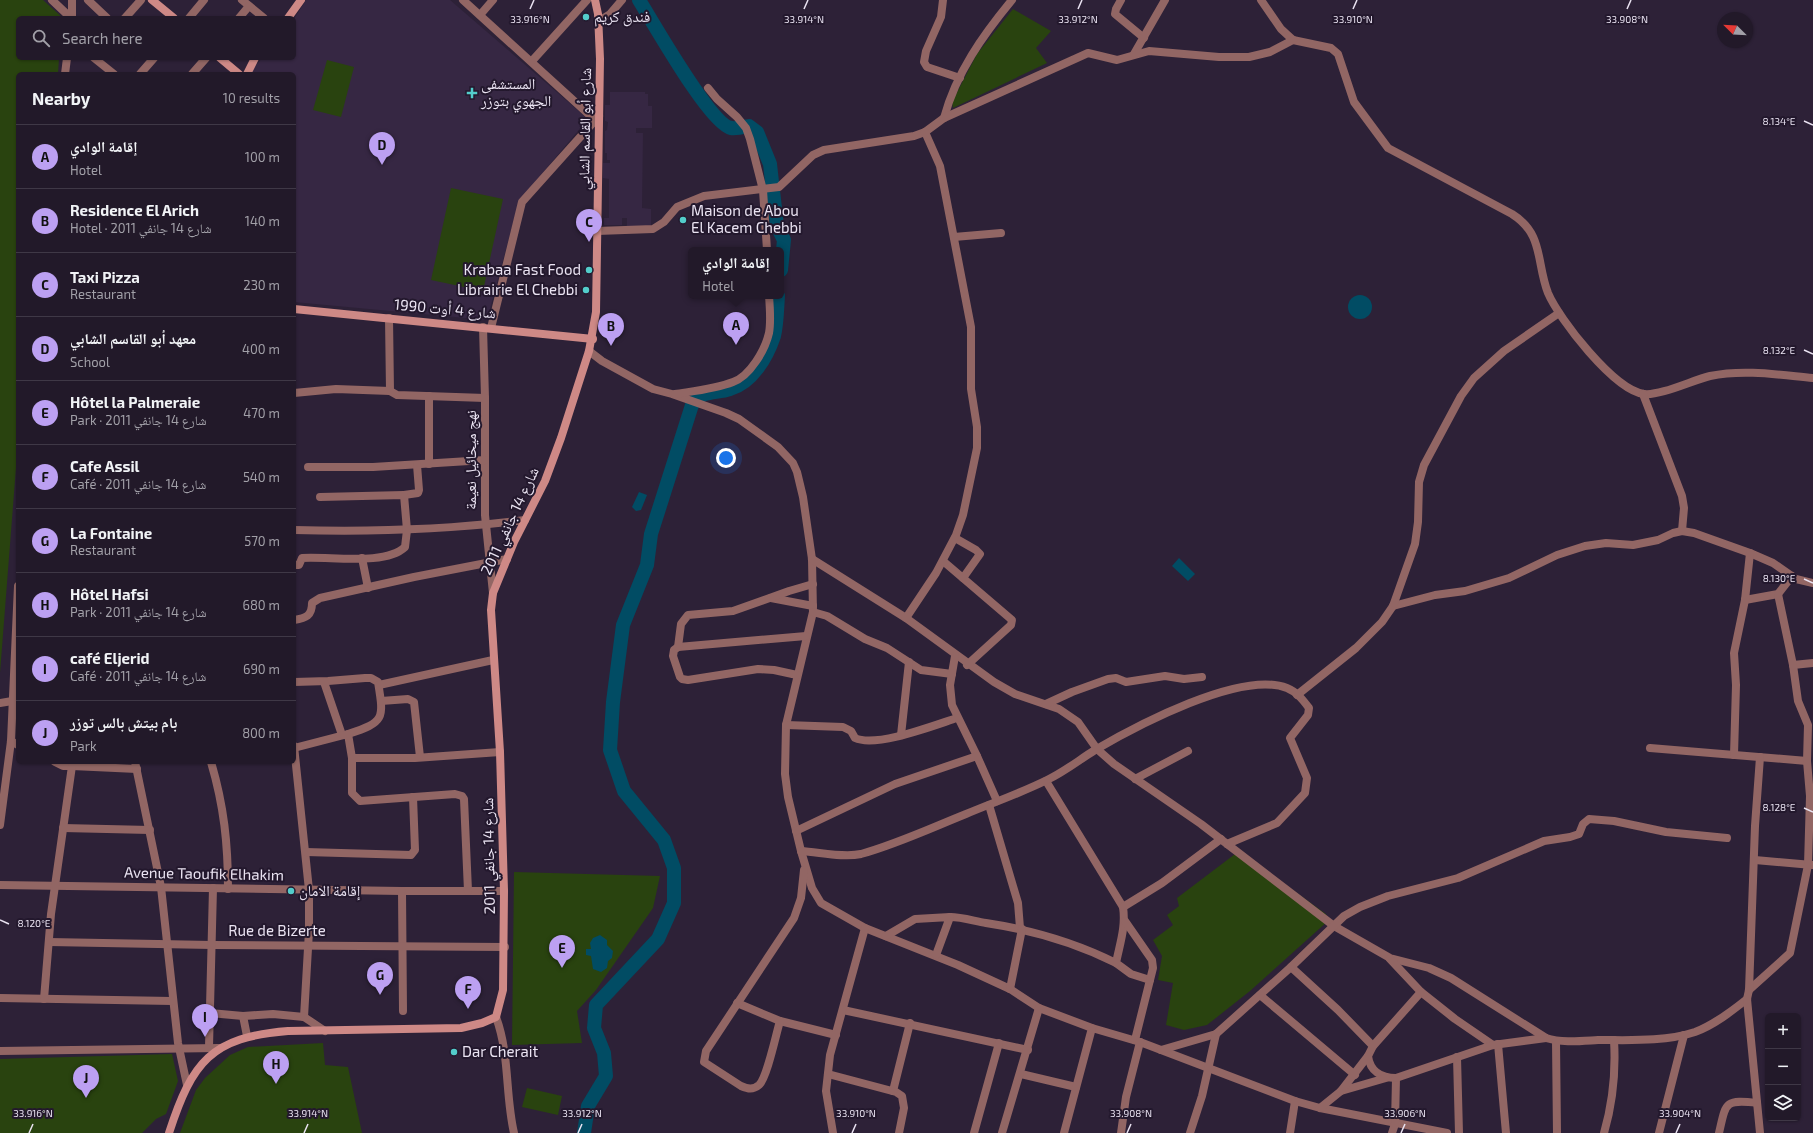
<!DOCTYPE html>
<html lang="en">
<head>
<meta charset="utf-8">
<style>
  body { margin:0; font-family:"Exo 2","Noto Naskh Arabic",sans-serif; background:#2e2635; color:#f1f3f6 }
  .controls { position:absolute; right:12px; bottom:12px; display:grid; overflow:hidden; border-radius:6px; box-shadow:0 1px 3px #0004 }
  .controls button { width:36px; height:36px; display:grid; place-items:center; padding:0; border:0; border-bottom:1px solid #3f3846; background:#221929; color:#f1f3f6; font:20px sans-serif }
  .compass { position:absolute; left:1717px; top:12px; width:36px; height:36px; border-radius:50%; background:#221929; box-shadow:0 1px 3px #0004; rotate:294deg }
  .you { position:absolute; left:726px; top:458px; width:14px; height:14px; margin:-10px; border:3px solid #fff; border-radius:50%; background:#1a73e8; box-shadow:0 0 0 6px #1a73e833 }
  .badge { display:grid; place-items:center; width:26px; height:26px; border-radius:50%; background:#bca0f2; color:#111; font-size:13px; font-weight:700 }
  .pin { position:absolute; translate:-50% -33px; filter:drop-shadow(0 1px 2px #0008) }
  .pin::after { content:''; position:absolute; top:21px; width:14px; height:12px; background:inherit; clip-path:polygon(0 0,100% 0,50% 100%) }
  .popup { position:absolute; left:688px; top:247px; width:96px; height:52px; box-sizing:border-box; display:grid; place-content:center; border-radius:6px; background:#221929; filter:drop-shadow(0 1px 3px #0005); font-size:13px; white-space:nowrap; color:#a2a0a8 }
  .popup b { font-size:15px; color:#f1f3f6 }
  .popup::after { content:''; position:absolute; left:50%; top:100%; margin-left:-8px; border:8px solid transparent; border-top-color:#221929 }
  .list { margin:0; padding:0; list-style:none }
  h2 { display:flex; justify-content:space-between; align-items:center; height:52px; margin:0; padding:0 16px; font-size:17px }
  h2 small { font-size:13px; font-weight:400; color:#a2a0a8 }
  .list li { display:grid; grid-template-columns:26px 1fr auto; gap:12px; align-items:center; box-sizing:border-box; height:64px; padding:0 16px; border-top:1px solid #3f3846 }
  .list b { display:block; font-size:15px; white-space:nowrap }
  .list p { margin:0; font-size:13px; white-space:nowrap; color:#a2a0a8 }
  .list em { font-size:13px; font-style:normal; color:#a2a0a8 }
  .icon { flex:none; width:22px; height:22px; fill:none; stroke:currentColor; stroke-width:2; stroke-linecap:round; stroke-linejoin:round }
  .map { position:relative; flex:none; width:1813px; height:1133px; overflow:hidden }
  .search { position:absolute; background:#221929; box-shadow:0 1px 3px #0004; left:16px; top:16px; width:280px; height:44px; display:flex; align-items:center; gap:10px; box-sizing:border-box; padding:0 14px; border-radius:6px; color:#a2a0a8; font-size:15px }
  .panel { position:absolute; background:#221929; box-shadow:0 1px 3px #0004; left:16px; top:72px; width:280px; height:692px; border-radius:6px }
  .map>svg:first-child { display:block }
  .built { fill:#362743 }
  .green { fill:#29430f }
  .water { fill:#014c64 }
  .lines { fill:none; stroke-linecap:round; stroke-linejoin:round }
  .river { stroke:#014c64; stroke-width:14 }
  .street { stroke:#926664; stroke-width:8 }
  .secondary { stroke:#ce8986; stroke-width:8 }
  .ticks { fill:none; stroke:#eae3f2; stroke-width:1.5 }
  .poi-dot { fill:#53cdcb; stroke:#23182d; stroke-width:1.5 }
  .labels { text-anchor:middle; stroke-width:4; stroke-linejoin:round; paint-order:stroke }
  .poi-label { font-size:15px; fill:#eae3f2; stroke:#23182d; text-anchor:start }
  .street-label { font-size:15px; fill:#eae3f2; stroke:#23182d }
  .ticks-label { font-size:10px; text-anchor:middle; fill:#eae3f2; stroke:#23182d; stroke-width:4; stroke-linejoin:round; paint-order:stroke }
</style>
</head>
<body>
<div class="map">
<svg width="1813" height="1133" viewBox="0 0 1813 1133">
  <rect width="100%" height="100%" fill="#2d2137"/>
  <g class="built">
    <path d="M306,0H450L588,119L519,201L487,320L294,302V74H252L253,69L262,58H294V19Z"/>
    <path d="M610,92H645V94H648V106H652V128H636V133H643L642,208L651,209V226H627V218H622V225H604V218H609V179L603,178V163H610V160H607V153H605V131L607,130L608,122L605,121V105H610Z"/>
  </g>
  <g class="green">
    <path d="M0,0H43L63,18H18V58H59L58,74H18V442L0,673Z"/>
    <path d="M1013,9L1051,31L1036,48L1047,63L953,108L952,102L977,54Z"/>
    <path d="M327,60L354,67L341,117L313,110Z"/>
    <path d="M451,188L503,199L483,291L431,280Z"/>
    <path d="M1239,851L1326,914L1328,921L1250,991L1207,1025L1184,1030L1166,1025L1173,983L1158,980L1162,956L1153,940L1173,925L1167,915L1179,906L1177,898Z"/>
    <path d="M514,872L660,876L653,908L596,990L577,1011L582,1043L512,1045Z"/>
    <path d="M323,1043L325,1065L348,1067L362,1133H180L196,1090L205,1078L230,1055L248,1047Z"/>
    <path d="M172,1054L178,1081L166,1114L156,1119L142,1133H0V1059Z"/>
    <path d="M527,1088L562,1096L558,1115L522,1107Z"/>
  </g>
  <g class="water">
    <circle cx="1360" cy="307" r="12"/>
    <path d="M639,492L647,495L641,510L636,511L632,507Z"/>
    <path d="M1179,558L1195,574L1188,581L1172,566Z"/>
    <path d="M600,935L607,940V945L613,951L612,958L608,961L607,968L601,972L593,969L591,956L586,955V949H591L590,943L593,938Z"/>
  </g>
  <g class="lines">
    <g class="river">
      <path d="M639,0C653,22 710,124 731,128C736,129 744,127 749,126L757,132L770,164L777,226L784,240L781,270"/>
      <path d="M584,1133L588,1106L606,1076L604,1053L594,1028L596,1005L658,939L674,903V868L664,840L624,791L610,750L613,702L623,625L647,565L651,534L692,405C702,389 715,394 730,389C752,383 767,357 774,336C777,324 777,309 778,296"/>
    </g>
    <g class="street">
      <path d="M52,0L71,18"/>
      <path d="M88,0L107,18"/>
      <path d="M242,0L264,18"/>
      <path d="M463,0L595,120"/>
      <path d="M943,0L941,17L926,51L924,62L927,67L960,78"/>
      <path d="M1121,0L1116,9L1115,14L1144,38"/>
      <path d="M1261,0L1281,29L1293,40L1331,48L1338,54L1354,102L1388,148L1512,214C1544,234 1536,262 1548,293C1559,319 1614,390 1644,394C1660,396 1693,380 1710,376C1744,369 1780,375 1813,378"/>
      <path d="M480,15L493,0"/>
      <path d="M72,18V0"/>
      <path d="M125,18L141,0"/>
      <path d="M189,18L204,0"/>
      <path d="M239,18L249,6"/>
      <path d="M599,21L610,14L622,0"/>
      <path d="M1134,54L1165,0"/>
      <path d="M94,58L114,74"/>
      <path d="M532,61L587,0"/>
      <path d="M65,74L67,58"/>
      <path d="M140,74L154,58"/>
      <path d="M192,74L206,58"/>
      <path d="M708,88L717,99L737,117L746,128L750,139L763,190L767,250"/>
      <path d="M944,118C956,73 983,35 1012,0"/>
      <path d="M597,231L653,229L664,222L677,207L704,196L779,187L813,155L824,150L914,136L925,132L944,118L1088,53L1117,60L1149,51L1219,57H1249L1270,52L1293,40"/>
      <path d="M954,237L1001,233"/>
      <path d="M389,318L390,391"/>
      <path d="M483,327L485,398V515L493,593"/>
      <path d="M491,328L522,202L599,116"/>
      <path d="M589,351L602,361L653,389L672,394L726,413L739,419L778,447L793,463L797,472L803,497L812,559L813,612L786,725L785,774L788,797L801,851L812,888L821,903L865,928L958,965L1010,989L1039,1008L1092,1028L1140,1042L1295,1101L1320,1108L1447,1133"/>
      <path d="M294,393L336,389L390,391L397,395L485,398"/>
      <path d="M675,394C694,391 715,389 733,382C750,376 765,350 769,333C771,322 770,308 769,296"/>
      <path d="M1643,394L1682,496L1684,508L1682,531"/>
      <path d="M429,396V464"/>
      <path d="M308,467H373L485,460"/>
      <path d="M404,495L418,493L419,490L417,465"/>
      <path d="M294,530C371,532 448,530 525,520"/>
      <path d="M955,538L976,550L980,554L963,578"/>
      <path d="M362,558L368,588"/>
      <path d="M812,559L906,618L994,682L1015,694L1059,709L1078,722L1097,749L1114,764L1201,824L1334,926L1390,958L1429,968L1451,978L1546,1038C1562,1043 1580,1041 1598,1040C1629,1040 1665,1042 1695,1032C1714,1025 1732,1011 1747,999"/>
      <path d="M943,561L1012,620L1011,625L967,665"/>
      <path d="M294,565H299L302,558C330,556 385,566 405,547L407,530L404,495L320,497"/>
      <path d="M771,598L813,606"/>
      <path d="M1745,600L1778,594L1792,576"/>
      <path d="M1393,606L1435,595L1465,591L1509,578L1557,555L1585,546L1606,543L1633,545L1658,540L1673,533L1682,531L1694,533L1750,553L1773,563L1796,579L1813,583"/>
      <path d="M813,612L827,616L865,639L887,648L921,670L952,674"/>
      <path d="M906,618L936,573L956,535L963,515L977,448V427L971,389V327L940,166L925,132"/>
      <path d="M294,620C306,618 312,616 312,603L320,598L414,577L507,559"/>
      <path d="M678,647L806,636"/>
      <path d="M955,656L950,685L952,705L977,756"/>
      <path d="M1793,665L1813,663"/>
      <path d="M797,675L774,670L758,669L688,680L682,679L680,677L673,656L674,650L678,647L681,624L688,615L733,611L789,591L813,584"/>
      <path d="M294,682L328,681L365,678H371L378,682C384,719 385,722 348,734"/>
      <path d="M324,682L342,735"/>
      <path d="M379,685L493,660"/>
      <path d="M1297,695L1356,648L1382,622L1393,606L1415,544L1418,522L1419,482L1424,465L1461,396L1474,378L1504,351L1559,313"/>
      <path d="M381,701L408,699L414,702L420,757"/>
      <path d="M0,703L18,700"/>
      <path d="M1046,704L1072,692L1108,679L1116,678L1126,682L1165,676L1184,679L1202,677"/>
      <path d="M786,725L843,727L851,731L855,738C876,748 935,725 957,718"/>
      <path d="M901,735L909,662"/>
      <path d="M11,741L18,745"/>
      <path d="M294,746L309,890V931L304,1017"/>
      <path d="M294,748L348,734L352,758"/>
      <path d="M1650,748L1807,761"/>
      <path d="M1734,755L1736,685L1734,653L1745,600L1750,553"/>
      <path d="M55,762L63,766H72L137,769"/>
      <path d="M135,762L161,887L178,1043L187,1085"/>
      <path d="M211,762C224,806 228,844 228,889"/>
      <path d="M1135,779L1188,751"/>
      <path d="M1046,781L1123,907C1126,927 1120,943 1116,963L1131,974L1150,980L1135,1040"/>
      <path d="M989,805L1018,903L1020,928"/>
      <path d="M0,825L11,741L18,586"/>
      <path d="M63,828L150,830"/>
      <path d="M796,831L895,784L977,756L997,801"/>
      <path d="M801,851C819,852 843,858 861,854C897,844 931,828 966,814C992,803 1021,793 1047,780C1064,772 1079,760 1095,750C1136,726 1241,670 1287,688C1297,692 1303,700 1309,708L1308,715L1290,738L1307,778L1305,793L1277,823L1227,844"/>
      <path d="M306,852L411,855L415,850L413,797"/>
      <path d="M1755,860L1812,865"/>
      <path d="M0,885L402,891H504"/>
      <path d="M402,891L403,1011"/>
      <path d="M468,891L464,799L462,796L455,794L360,801L352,793V758H415L500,752"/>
      <path d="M1123,907L1162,883L1221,839"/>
      <path d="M950,917C962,917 974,921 986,923C1032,930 1074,942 1116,963"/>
      <path d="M1125,921L1152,960L1153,968L1150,980"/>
      <path d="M886,936L915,919L950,917L936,955"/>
      <path d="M49,942L212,945L505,947"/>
      <path d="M1390,959L1421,992L1455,1019L1493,1045"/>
      <path d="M1291,967L1338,1010L1373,1046L1368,1056C1370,1071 1381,1078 1396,1078L1395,1124L1392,1133"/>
      <path d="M1010,989L1022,929"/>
      <path d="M1749,990L1790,953L1808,865L1810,796L1807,761L1808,725L1798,701L1793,665L1778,594"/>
      <path d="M1260,995L1355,1075"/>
      <path d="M0,998L172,1001"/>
      <path d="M44,999L51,914L72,766"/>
      <path d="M737,1003L780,1021L836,1035"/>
      <path d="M843,1010L1028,1050"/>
      <path d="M210,1013L243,1016L247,1036"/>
      <path d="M243,1016L273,1014L304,1017L325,1031"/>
      <path d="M496,1017C510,1055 505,1094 514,1133"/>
      <path d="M780,1021C776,1034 767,1078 759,1085C753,1090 748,1089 741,1086L704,1062L706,1051L794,918L801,898L804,870"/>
      <path d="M1556,1041L1557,1133"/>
      <path d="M1498,1044L1506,1133"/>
      <path d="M1373,1046L1421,992"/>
      <path d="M209,1047L213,888"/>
      <path d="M1161,1050L1216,1034L1291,967L1344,916L1360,907L1388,896L1458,878L1544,841L1570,837L1579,834L1583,824L1589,819L1614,821L1666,832L1727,838"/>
      <path d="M0,1051L219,1048"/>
      <path d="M1457,1057L1459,1133"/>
      <path d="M828,1074L896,1092L902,1096L904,1108L899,1133"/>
      <path d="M1021,1074L1076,1087"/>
      <path d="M1396,1078L1493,1045L1546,1038"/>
      <path d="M893,1091L910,1023"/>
      <path d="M1341,1091L1386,1078"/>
      <path d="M1320,1108L1341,1091L1368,1056"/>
      <path d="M833,1133L826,1091L830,1055L865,928"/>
      <path d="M974,1133L999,1043"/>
      <path d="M1002,1133L1039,1008"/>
      <path d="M1064,1133L1092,1028"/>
      <path d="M1121,1133L1126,1097L1140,1042"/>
      <path d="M1190,1133L1202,1096L1216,1034"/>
      <path d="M1290,1133L1295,1101"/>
      <path d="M1604,1133C1613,1102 1616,1073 1614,1040"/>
      <path d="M1659,1133L1684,1035"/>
      <path d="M1719,1133C1726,1103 1724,1099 1757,1103"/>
      <path d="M1760,1133L1747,999L1749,990L1755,826L1760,757"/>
    </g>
    <g class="secondary">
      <path d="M152,0L174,18"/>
      <path d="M288,18L301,0"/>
      <path d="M220,58L239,74"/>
      <path d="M247,74L255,58"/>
      <path d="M294,309L593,339"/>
      <path d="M169,1133C192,1062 211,1037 288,1031L461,1028L482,1023L496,1017L503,990L504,891L500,752L491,610L493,593L514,542L545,481L561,438L589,351L596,312L600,59L598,14L595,0"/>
    </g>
  </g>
  <path class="ticks" d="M530,9L534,0M804,9L808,0M1078,9L1082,0M1353,9L1357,0M1627,9L1631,0M1804,121L1813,125M1804,350L1813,354M1804,579L1813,583M1804,808L1813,812M0,920L9,924M29,1133L33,1124M304,1133L308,1124M578,1133L582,1124M852,1133L856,1124M1127,1133L1131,1124M1401,1133L1405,1124M1676,1133L1680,1124"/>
  <g class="poi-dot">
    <circle cx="586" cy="17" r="4"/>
    <path d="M470 87h4v4h4v4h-4v4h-4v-4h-4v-4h4z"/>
    <circle cx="683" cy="220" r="4"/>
    <circle cx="589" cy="270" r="4"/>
    <circle cx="586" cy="290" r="4"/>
    <circle cx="291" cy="891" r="4"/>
    <circle cx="454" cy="1052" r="4"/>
  </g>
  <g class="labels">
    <g class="poi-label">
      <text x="594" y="22">فندق كريم</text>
      <text x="481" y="89">المستشفى<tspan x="481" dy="17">الجهوي بتوزر</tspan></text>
      <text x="691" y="216">Maison de Abou<tspan x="691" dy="17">El Kacem Chebbi</tspan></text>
      <text x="581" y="275" text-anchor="end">Krabaa Fast Food</text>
      <text x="578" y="295" text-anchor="end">Librairie El Chebbi</text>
      <text x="299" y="896">إقامة الامان</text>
      <text x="462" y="1057">Dar Cherait</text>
    </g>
    <g class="street-label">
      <text transform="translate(585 129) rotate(-89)" y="5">شارع أبو القاسم الشابي</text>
      <text transform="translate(445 309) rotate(5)" y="5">شارع 4 أوت 1990</text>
      <text transform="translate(471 460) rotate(-90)" y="5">نهج ميخائيل نعيمة</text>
      <text transform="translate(510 521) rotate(-65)" y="5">شارع 14 جانفي 2011</text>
      <text transform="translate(489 856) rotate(-91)" y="5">شارع 14 جانفي 2011</text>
      <text transform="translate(204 874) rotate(1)" y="5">Avenue Taoufik Elhakim</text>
      <text x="277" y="936">Rue de Bizerte</text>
    </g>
  </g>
  <g class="ticks-label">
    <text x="804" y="23">33.914°N</text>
    <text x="1078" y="23">33.912°N</text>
    <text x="1627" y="23">33.908°N</text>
    <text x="530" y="23">33.916°N</text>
    <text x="1353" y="23">33.910°N</text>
    <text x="1779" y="125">8.134°E</text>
    <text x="1779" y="354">8.132°E</text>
    <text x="1779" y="582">8.130°E</text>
    <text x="1779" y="811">8.128°E</text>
    <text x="34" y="927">8.120°E</text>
    <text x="33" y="1117">33.916°N</text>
    <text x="308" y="1117">33.914°N</text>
    <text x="582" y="1117">33.912°N</text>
    <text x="856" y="1117">33.910°N</text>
    <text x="1131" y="1117">33.908°N</text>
    <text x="1405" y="1117">33.906°N</text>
    <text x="1680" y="1117">33.904°N</text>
  </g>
</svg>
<div class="controls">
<button>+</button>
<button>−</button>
<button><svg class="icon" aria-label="layers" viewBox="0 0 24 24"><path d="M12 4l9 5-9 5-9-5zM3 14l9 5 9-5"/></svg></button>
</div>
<svg class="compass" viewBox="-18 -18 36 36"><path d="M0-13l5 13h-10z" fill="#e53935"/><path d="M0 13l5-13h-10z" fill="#a2a0a8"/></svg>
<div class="you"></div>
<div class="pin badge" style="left:736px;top:345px">A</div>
<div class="popup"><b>إقامة الوادي</b>Hotel</div>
<div class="pin badge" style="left:611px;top:346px">B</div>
<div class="pin badge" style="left:589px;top:242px">C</div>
<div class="pin badge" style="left:382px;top:165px">D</div>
<div class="pin badge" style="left:562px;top:968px">E</div>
<div class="pin badge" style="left:468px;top:1009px">F</div>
<div class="pin badge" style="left:380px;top:995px">G</div>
<div class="pin badge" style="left:276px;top:1084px">H</div>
<div class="pin badge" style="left:205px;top:1037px">I</div>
<div class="pin badge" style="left:86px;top:1098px">J</div>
<div class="search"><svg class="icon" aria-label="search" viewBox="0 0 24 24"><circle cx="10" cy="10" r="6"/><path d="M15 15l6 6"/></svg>Search here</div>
<section class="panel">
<h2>Nearby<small>10 results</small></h2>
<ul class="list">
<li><span class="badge">A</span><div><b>إقامة الوادي</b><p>Hotel</p></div><em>100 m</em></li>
<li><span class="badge">B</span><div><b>Residence El Arich</b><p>Hotel · شارع 14 جانفي 2011</p></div><em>140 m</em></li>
<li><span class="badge">C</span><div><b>Taxi Pizza</b><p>Restaurant</p></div><em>230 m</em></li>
<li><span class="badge">D</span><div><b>معهد أبو القاسم الشابي</b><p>School</p></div><em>400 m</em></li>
<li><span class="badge">E</span><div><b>Hôtel la Palmeraie</b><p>Park · شارع 14 جانفي 2011</p></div><em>470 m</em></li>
<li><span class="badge">F</span><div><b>Cafe Assil</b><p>Café · شارع 14 جانفي 2011</p></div><em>540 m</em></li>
<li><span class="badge">G</span><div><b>La Fontaine</b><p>Restaurant</p></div><em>570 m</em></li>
<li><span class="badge">H</span><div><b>Hôtel Hafsi</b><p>Park · شارع 14 جانفي 2011</p></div><em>680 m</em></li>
<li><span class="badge">I</span><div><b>café Eljerid</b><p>Café · شارع 14 جانفي 2011</p></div><em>690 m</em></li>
<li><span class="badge">J</span><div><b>بام بيتش بالس توزر</b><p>Park</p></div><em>800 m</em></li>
</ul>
</section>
</div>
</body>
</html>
